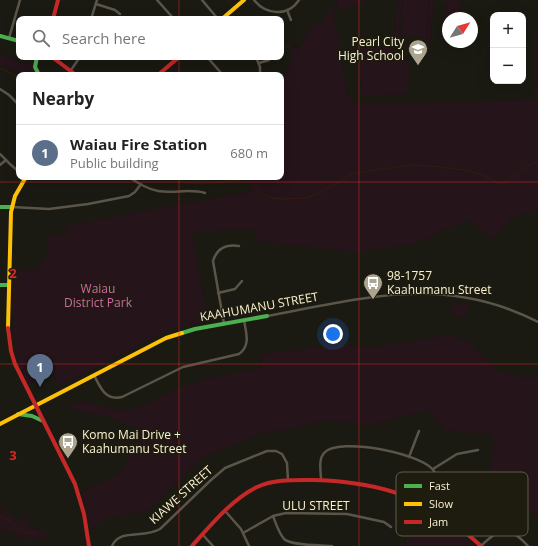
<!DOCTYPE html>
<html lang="en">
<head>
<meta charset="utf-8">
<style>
  body { margin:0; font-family:"Open Sans",sans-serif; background:#f2f2f2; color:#222 }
  .controls { position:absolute; right:12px; top:12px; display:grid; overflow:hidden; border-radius:8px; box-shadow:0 4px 16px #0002 }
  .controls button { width:36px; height:36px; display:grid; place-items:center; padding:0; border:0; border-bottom:1px solid #e0e0e0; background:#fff; color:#222; font:20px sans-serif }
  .compass { position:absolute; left:442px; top:12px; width:36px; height:36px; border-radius:50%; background:#fff; box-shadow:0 4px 16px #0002; rotate:53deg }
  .you { position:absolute; left:333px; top:334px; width:14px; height:14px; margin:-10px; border:3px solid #fff; border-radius:50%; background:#1a73e8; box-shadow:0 0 0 6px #1a73e833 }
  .badge { display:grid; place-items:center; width:26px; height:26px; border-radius:50%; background:#b45309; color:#fff; font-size:13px; font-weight:700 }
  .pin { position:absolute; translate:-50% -33px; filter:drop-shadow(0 1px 2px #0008) }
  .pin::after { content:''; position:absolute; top:21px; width:14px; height:12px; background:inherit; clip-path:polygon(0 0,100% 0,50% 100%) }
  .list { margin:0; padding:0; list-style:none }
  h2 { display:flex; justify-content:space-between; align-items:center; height:52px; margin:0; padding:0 16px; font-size:17px }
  h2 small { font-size:13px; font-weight:400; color:#767676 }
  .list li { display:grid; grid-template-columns:26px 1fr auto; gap:12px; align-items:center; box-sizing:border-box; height:56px; padding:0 16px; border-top:1px solid #e0e0e0 }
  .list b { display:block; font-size:15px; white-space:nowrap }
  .list p { margin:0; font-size:13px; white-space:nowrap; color:#767676 }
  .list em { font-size:13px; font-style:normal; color:#767676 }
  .icon { flex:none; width:22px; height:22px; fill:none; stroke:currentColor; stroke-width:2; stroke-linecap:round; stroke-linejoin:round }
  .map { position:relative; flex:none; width:538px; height:546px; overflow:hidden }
  .search { position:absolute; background:#fff; box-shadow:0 4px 16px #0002; left:16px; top:16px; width:268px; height:44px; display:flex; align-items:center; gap:10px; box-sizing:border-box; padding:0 14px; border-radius:8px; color:#767676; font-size:15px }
  .panel { position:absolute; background:#fff; box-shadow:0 4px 16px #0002; left:16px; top:72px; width:268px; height:108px; border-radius:8px }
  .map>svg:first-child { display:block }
  .green { fill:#251419 }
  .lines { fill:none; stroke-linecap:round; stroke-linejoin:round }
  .stream { stroke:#341b0f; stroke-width:1 }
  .street { stroke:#5a5548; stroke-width:2.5 }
  .fast { stroke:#4caf50; stroke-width:4 }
  .slow { stroke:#ffc107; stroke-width:4 }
  .jam { stroke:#c62828; stroke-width:4 }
  .grid { fill:none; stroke:#d62828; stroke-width:1; stroke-opacity:0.55 }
  .labels { text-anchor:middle; stroke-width:3; stroke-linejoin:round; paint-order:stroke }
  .poi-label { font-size:12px; fill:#f9f1d2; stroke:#1e1c0f; text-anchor:start }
  .park-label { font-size:12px; fill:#cf68a4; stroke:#1e1c0f }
  .street-label { font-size:12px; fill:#f9f1d2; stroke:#1e1c0f }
  .key { fill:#1e1c0f; stroke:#605c4a; stroke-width:1 }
  .key-label { font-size:11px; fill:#f9f1d2 }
  .grid-label { font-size:13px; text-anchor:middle; font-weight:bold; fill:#d62828; stroke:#1e1c0f; stroke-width:3; stroke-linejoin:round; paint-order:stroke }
</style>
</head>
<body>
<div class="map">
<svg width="538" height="546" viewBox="0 0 538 546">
  <rect width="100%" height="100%" fill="#1a1912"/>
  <g class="green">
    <path d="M336,0H380L363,1V6C361,6 356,6 353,7C347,8 345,12 338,8Z"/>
    <path d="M398,0H402C401,13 392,50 415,47C421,46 424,43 427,38L400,35L403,0H429L427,37L430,0H434L430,48L426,47V45C421,50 416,52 409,50C388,45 397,15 398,0Z"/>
    <path d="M446,0H461L460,18H448V23L444,22Z"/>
    <path d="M332,3L347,94L351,100L361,104L535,100V37L538,31V209L511,218L494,239L468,220L411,245L387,247L357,252L256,241V229H232L192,233L208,321L180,327L159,335L59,387L51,372L28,384C9,348 12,309 13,269L39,270L41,262L49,254L44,236H67L64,226L251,191L250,177H281V83L288,68L292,56L291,51L300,46L311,26L323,21Z"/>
    <path d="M387,46L407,58L409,67L408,94L365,96L361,92L358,48Z"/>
    <path d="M0,55L22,63H32L36,75H21L10,68L0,65Z"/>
    <path d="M455,301L467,304L468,306L465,317L464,318L451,314L450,312L453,302Z"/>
    <path d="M454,334C459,341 466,340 473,345L496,371L526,378L538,376V519L490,470L495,443L492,434L445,431L429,410L369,426L332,420L260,434L201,459L148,511L111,517L91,529L82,491L122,473L141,432L137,427C125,425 117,421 107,417C92,411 80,415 67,404C74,403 81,401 88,402C101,403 114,412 127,410C148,406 165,393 184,386C209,377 236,373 262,367L261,354L345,344L371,348L384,345L397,344Z"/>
    <path d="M0,506L18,521L31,514L27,525L45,532L47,537C28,541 21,539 5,529L1,532L0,535Z"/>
    <path d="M422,507L451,525L475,546H403Z"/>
  </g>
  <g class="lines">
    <g class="stream">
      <path d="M227,0L232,6"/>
      <path d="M237,11L243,19"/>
      <path d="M281,44L291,48"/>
      <path d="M0,68L19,77"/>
      <path d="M167,177C192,190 221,181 248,179L263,195L273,198L286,199L306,198L320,193L352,174L375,170L411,165L431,166L465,170L483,175L498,183H505L528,166L538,161"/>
      <path d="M0,516C15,519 17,536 34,533"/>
    </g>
    <g class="street">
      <path d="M157,0L174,19"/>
      <path d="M202,0L218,19"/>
      <path d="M254,0C266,15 288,17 299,0"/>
      <path d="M96,4L115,10L120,14"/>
      <path d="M287,10L291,20"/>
      <path d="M91,19L97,0"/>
      <path d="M9,38L20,0"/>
      <path d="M207,57L222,74"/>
      <path d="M256,57L260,67V75"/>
      <path d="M259,63L269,60"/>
      <path d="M71,70L80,57"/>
      <path d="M0,89L9,95L19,105"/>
      <path d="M0,154L10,164L19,172"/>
      <path d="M0,165L6,160"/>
      <path d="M129,177C138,183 147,189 158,191C173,194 190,188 205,193"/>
      <path d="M12,207L49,209L88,204L129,196L135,192L141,184"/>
      <path d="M218,293L235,289L242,281"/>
      <path d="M267,316C364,298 445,274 538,322"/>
      <path d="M224,324L213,261C217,248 227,244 239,246"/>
      <path d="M94,375C100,387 105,401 122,397L183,367L239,354C251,345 246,333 244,320"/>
      <path d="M409,457L419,431"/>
      <path d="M433,469L457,454L478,450"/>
      <path d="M321,480C321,471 318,460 324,453C337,436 428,454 435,473C439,483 430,495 425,504"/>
      <path d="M473,488C485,504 503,509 504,531"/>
      <path d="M226,512L241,529L249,546"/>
      <path d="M273,516C276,524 279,533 284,539C292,546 320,545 332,546"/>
      <path d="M243,533L273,516L286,513L347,514L384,522L391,527"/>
      <path d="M203,535L213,546"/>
      <path d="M112,546C120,528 143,539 160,529L211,480L225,468L267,451H276L282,454L287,463L288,480"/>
      <path d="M481,546C502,526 508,525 528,546"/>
    </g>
    <g class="fast">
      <path d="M0,36L19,41"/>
      <path d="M37,57L35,67L39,75"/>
      <path d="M0,207H12"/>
      <path d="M0,285H9"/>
      <path d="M182,333L195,329L267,316"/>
      <path d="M18,414L32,416L43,421"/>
    </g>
    <g class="slow">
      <path d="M222,19L244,0"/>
      <path d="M8,328L11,212L15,196L26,177"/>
      <path d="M0,424L166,338L182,333"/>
    </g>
    <g class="jam">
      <path d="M53,19L58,0"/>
      <path d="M52,57L76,75"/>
      <path d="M158,75L179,57"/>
      <path d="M8,328L11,351L15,364L75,484L84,514L89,546"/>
      <path d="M192,546C211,525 231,500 257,487C274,479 295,480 314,480C384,482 429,498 481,546"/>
    </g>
  </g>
  <path class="grid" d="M179,0V19M359,0V546M179,57V75M179,177V546M0,182H538M0,364H538"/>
  <defs>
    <symbol id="school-pin" viewBox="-11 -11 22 30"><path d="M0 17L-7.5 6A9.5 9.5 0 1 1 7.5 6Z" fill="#aba58f" stroke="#1e1c0f"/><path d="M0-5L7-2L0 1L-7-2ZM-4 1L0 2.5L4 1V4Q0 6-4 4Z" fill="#fff"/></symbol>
    <symbol id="bus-pin" viewBox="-11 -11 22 30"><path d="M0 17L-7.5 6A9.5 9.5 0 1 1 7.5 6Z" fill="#aba58f" stroke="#1e1c0f"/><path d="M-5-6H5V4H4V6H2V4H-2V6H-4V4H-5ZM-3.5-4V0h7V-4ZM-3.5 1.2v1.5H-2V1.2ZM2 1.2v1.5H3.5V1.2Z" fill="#fff"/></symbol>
  </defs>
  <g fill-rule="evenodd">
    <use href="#school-pin" x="407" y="38" width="22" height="30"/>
    <use href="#bus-pin" x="362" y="272" width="22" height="30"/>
    <use href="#bus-pin" x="57" y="431" width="22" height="30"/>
  </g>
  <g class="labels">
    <g class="poi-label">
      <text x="404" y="46" text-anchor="end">Pearl City<tspan x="404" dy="14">High School</tspan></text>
      <text x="387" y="280">98-1757<tspan x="387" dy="14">Kaahumanu Street</tspan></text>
      <text x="82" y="439">Komo Mai Drive +<tspan x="82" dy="14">Kaahumanu Street</tspan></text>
    </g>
    <g class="park-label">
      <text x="98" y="293">Waiau<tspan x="98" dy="14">District Park</tspan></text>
    </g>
    <g class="street-label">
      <text transform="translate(259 307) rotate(-10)" y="4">KAAHUMANU STREET</text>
      <text transform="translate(181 495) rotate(-42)" y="4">KIAWE STREET</text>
      <text x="316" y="510">ULU STREET</text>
    </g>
  </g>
  <rect x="396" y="472" width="132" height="64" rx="6" class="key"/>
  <rect x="404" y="484" width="18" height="4" fill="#4caf50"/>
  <rect x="404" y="502" width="18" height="4" fill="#ffc107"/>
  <rect x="404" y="520" width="18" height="4" fill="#c62828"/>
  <g class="key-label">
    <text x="429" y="490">Fast</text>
    <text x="429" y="508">Slow</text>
    <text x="429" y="526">Jam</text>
  </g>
  <g class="grid-label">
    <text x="13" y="278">2</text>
    <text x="13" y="460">3</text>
  </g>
</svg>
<div class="controls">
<button>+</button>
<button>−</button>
</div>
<svg class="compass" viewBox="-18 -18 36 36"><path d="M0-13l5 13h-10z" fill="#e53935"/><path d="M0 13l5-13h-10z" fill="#767676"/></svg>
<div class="you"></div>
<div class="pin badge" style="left:40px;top:387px;background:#5c6f8a">1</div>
<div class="search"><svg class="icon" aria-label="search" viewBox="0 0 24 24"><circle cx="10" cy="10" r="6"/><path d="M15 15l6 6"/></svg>Search here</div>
<section class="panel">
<h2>Nearby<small></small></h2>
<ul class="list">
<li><span class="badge" style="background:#5c6f8a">1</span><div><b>Waiau Fire Station</b><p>Public building</p></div><em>680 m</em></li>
</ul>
</section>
</div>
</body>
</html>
